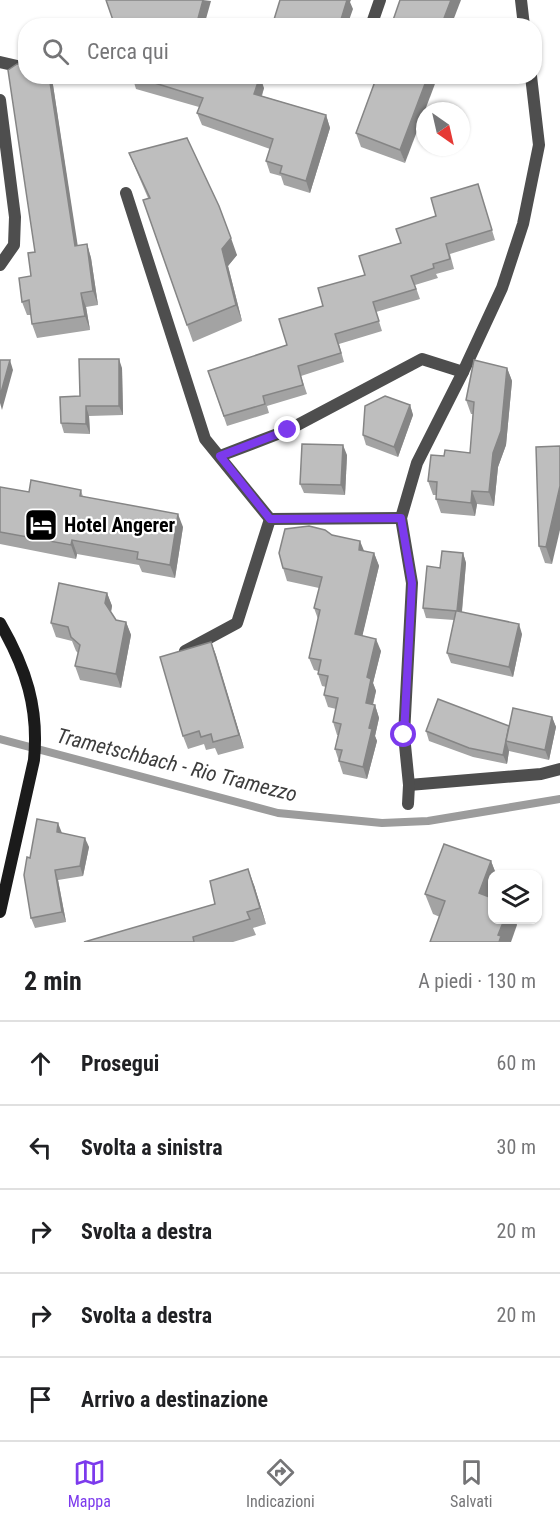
<!DOCTYPE html>
<html lang="it">
<head>
<meta charset="utf-8">
<style>
  body { margin:0; font-family:"Roboto Condensed",sans-serif; background:#f2f2f2; color:#202124 }
  .controls { position:absolute; right:18px; bottom:18px; display:grid; overflow:hidden; border-radius:12px; box-shadow:0 2px 4px #0004 }
  .controls button { width:54px; height:54px; display:grid; place-items:center; padding:0; border:0; border-bottom:2px solid #e0e0e0; background:#fff; color:#202124; font:30px sans-serif }
  .compass { position:absolute; left:416px; top:102px; width:54px; height:54px; border-radius:50%; background:#fff; box-shadow:0 2px 4px #0004; rotate:146deg }
  .stop { position:absolute; width:18px; height:18px; margin:-14px; border:4px solid #7c3aed; border-radius:50%; background:#fff }
  .stop.end { background:#7c3aed; border-color:#fff; box-shadow:0 2px 6px #0008 }
  .list { margin:0; padding:0; list-style:none }
  h2 { display:flex; justify-content:space-between; align-items:center; height:78px; margin:0; padding:0 24px; font-size:26px }
  h2 small { font-size:20px; font-weight:400; color:#757577 }
  .list li { display:grid; grid-template-columns:39px 1fr auto; gap:18px; align-items:center; box-sizing:border-box; height:84px; padding:0 24px; border-top:2px solid #e0e0e0 }
  .list b { display:block; font-size:22px; white-space:nowrap }
  .list em { font-size:20px; font-style:normal; color:#757577 }
  .icon { flex:none; width:33px; height:33px; fill:none; stroke:currentColor; stroke-width:2; stroke-linecap:round; stroke-linejoin:round }
  .map { position:relative; flex:none; width:560px; height:942px; overflow:hidden }
  .search { position:absolute; background:#fff; box-shadow:0 2px 4px #0004; left:18px; right:18px; top:18px; height:66px; display:flex; align-items:center; gap:15px; box-sizing:border-box; padding:0 21px; border-radius:24px; color:#757577; font-size:22px }
  .sheet { height:498px; background:#fff }
  nav { display:flex; justify-content:space-around; align-items:center; box-sizing:border-box; height:84px; border-top:2px solid #e0e0e0; background:#fff; font-size:16px; color:#757577 }
  nav a { display:grid; justify-items:center; gap:3px }
  nav .on { color:#7c3aed }
  .map>svg:first-child { display:block }
  .lines { fill:none; stroke-linecap:round; stroke-linejoin:round }
  .stream { stroke:#9c9c9c; stroke-width:8 }
  .street { stroke:#4e4e4e; stroke-width:12 }
  .secondary { stroke:#1b1b1b; stroke-width:12 }
  .wall { fill:#a3a3a3 }
  .shaded-wall { fill:#858585 }
  .building { fill:#bebebe; stroke:#858585; stroke-width:1.5 }
  .route { stroke:#7c3aed; stroke-width:8 }
  .labels { text-anchor:middle; stroke-width:4.5; stroke-linejoin:round; paint-order:stroke }
  .poi-label { font-size:20px; font-weight:bold; fill:#000; stroke:#fff; text-anchor:start }
  .water-label { font-size:21px; font-style:italic; fill:#3d3d3d; stroke:#fff }
</style>
</head>
<body>
<div class="map">
<svg width="560" height="942" viewBox="0 0 560 942">
  <rect width="100%" height="100%" fill="#fff"/>
  <g class="lines">
    <path class="stream" d="M0,739L278,813L382,823L428,821L560,799"/>
    <g class="street">
      <path d="M521,0L524,26"/>
      <path d="M371,26L380,0"/>
      <path d="M0,62L26,68"/>
      <path d="M0,100L15,217L14,245L0,265"/>
      <path d="M126,193L205,439L270,519L401,518"/>
      <path d="M220,456L288,430L422,359L463,372"/>
      <path d="M185,651L237,623L270,519"/>
      <path d="M409,785L541,774L560,769"/>
      <path d="M408,804L409,785L404,735L412,583L401,518L417,463L463,372L502,288L523,224L539,145L531,76"/>
    </g>
    <path class="secondary" d="M0,623C26,668 39,708 34,760L0,912"/>
  </g>
  <g class="wall">
    <path d="M26,76H50L53,85L77,246L87,244L91,258L98,305L86,307L90,330L37,338L32,324L31,315H27L22,302L31,276L35,252Z"/>
    <path d="M132,76L264,88L262,96L326,115L330,128L310,193L284,185L281,176L270,173L266,161L270,149L202,125L197,113L199,107L136,89Z"/>
    <path d="M377,76L405,163L361,147L356,133Z"/>
    <path d="M129,153L237,255L228,266L242,321L193,342L143,200L148,198L136,170Z"/>
    <path d="M481,194L495,240L450,254L454,269L436,274L438,278L415,285L420,299L376,312L382,331L339,344L344,362L301,376L307,394L267,406L269,413L227,426L208,371L287,345L323,306L365,275L401,243L436,216Z"/>
    <path d="M122,368L123,415L89,416L90,434L64,433L61,423L80,396Z"/>
    <path d="M507,368L512,381L506,445L498,467L494,506L477,504L475,516L441,513L436,499V495H433L428,481L444,456L470,453L473,414H471L466,400Z"/>
    <path d="M410,405L413,415L398,457L366,445L363,435Z"/>
    <path d="M536,447L552,564L545,563L539,546Z"/>
    <path d="M347,455L345,495L304,493L300,484Z"/>
    <path d="M0,487L29,492L81,490L83,497L183,527L175,578L142,572L139,565L77,554L76,559L0,544Z"/>
    <path d="M332,535L364,551L374,553L379,566L362,636L381,651L373,683L376,691L373,705H375L379,718L375,736L377,741L367,779L343,774L335,749L338,735H337L333,722L336,709L328,707L324,695L326,687L322,686L318,674V671L314,670L309,658L318,619L314,608L319,588L287,581L283,568Z"/>
    <path d="M463,553L466,563L462,612L522,634L513,677L451,663L447,653L454,620L426,618L423,608L440,568Z"/>
    <path d="M107,593L112,606L111,612L116,620L126,622L131,635L121,688L80,680L75,666L78,653L76,651L72,641L56,637L51,623Z"/>
    <path d="M211,642L244,748L218,755L215,748L206,750L204,744L188,749L183,736Z"/>
    <path d="M552,717L556,727L549,760L509,751L507,764L473,757L429,741L426,731L509,726Z"/>
    <path d="M62,833L89,847L83,876L58,880L66,922L35,928L31,918L30,858Z"/>
    <path d="M491,861L496,874H492V898L517,925L440,917L433,914L425,894Z"/>
    <path d="M254,885L266,924L253,928L256,935L233,942H84L215,904Z"/>
  </g>
  <g class="shaded-wall">
    <path d="M203,0L211,1L204,26H196Z"/>
    <path d="M345,0H351L350,2L353,9L347,26H339Z"/>
    <path d="M451,0H461L451,26H441Z"/>
    <path d="M49,76H50L53,85L80,260L75,246Z"/>
    <path d="M260,76L264,88L258,106L254,94Z"/>
    <path d="M428,76H438L405,163L400,150Z"/>
    <path d="M326,115L330,128L310,193L306,181Z"/>
    <path d="M231,238L237,255L228,266L242,321L236,305L222,249Z"/>
    <path d="M87,244L91,258L98,305L93,291Z"/>
    <path d="M81,293L86,307L90,330L85,316Z"/>
    <path d="M119,359L122,368L123,415L119,406Z"/>
    <path d="M10,360L13,370L2,410L0,403V396Z"/>
    <path d="M507,368L512,381L506,445L498,467L494,506L489,492L493,453Z"/>
    <path d="M410,405L413,415L398,457L394,447Z"/>
    <path d="M86,406L89,416L90,434L86,424Z"/>
    <path d="M343,445L347,455L345,495L341,485Z"/>
    <path d="M560,486V530L552,564L546,547Z"/>
    <path d="M472,491L477,504L475,516L471,503Z"/>
    <path d="M178,514L183,527L175,578L170,565Z"/>
    <path d="M72,540L77,554L76,559L71,545Z"/>
    <path d="M360,541L365,553L359,550Z"/>
    <path d="M374,553L379,566L360,646L355,634Z"/>
    <path d="M463,553L466,563L461,620L457,611Z"/>
    <path d="M107,593L112,606L110,617L105,603Z"/>
    <path d="M126,622L131,635L121,688L116,674Z"/>
    <path d="M519,624L522,634L513,677L509,667Z"/>
    <path d="M376,639L381,651L373,683L376,691L370,715L366,703L367,677Z"/>
    <path d="M211,642L216,655L244,748L239,735Z"/>
    <path d="M375,705L379,718L375,736L377,741L367,779L363,767L369,728Z"/>
    <path d="M552,717L556,727L549,760L545,750Z"/>
    <path d="M509,726L506,741L509,751L507,764L503,755Z"/>
    <path d="M58,823L62,833L57,832Z"/>
    <path d="M85,838L89,847L83,876L80,866Z"/>
    <path d="M491,861L496,874H492V897L486,914L479,893Z"/>
    <path d="M248,869L254,885L266,924L260,908Z"/>
    <path d="M55,870L58,880L66,922L62,912Z"/>
    <path d="M504,920H515L517,925L511,942H499L498,935Z"/>
  </g>
  <g class="building">
    <path d="M106,0H203L196,26H115Z"/>
    <path d="M280,0H347L339,26H272Z"/>
    <path d="M400,0H451L441,26H391Z"/>
    <path d="M17,64L26,66V76H49L75,246L87,244L93,291L81,293L85,316L32,324L29,300L22,302L19,278L31,276L28,253L35,252L8,70Z"/>
    <path d="M132,76H260L254,94L326,115L306,181L280,173L282,166L266,161L273,139L197,113L203,98Z"/>
    <path d="M377,76H428L400,150L356,133Z"/>
    <path d="M187,138L219,206L231,238L222,249L236,305L187,325L143,200L150,198L129,153Z"/>
    <path d="M478,184L492,230L446,244L450,259L433,264L434,268L411,276L416,289L373,302L379,321L335,334L341,353L298,366L303,385L263,396L265,404L224,416L208,371L287,345L279,319L323,306L318,288L365,275L359,256L401,243L396,229L436,216L431,198Z"/>
    <path d="M79,359H119V406H86V424L61,423L60,397L80,396Z"/>
    <path d="M0,360H10L0,396Z"/>
    <path d="M474,360L507,368L501,431L493,453L489,492L472,491L471,503L436,499L437,482L428,481L431,455L444,456L445,450L470,453L474,402L466,400Z"/>
    <path d="M385,396L410,405L394,447L363,435L365,406Z"/>
    <path d="M302,444L343,445L341,485L300,484Z"/>
    <path d="M560,446V486L546,547L539,546L536,447Z"/>
    <path d="M31,480L81,490L80,496L178,514L170,565L137,559L138,552L72,540L71,545L0,532V487L29,492Z"/>
    <path d="M309,526L325,530L332,535L360,541L359,550L374,553L355,634L376,639L367,677L371,679L366,703L375,705L369,728L372,729L363,767L339,761L342,750L335,749L341,724L333,722L338,698L324,695L328,676L318,674L321,660L309,658L320,610L314,608L322,577L283,568L279,553L285,529Z"/>
    <path d="M442,551L463,553L457,611L519,624L509,667L447,653L456,611L423,608L427,566L440,568Z"/>
    <path d="M59,583L107,593L105,603L116,620L126,622L116,674L75,666L80,645L71,637L68,627L51,623Z"/>
    <path d="M211,642L239,735L213,742L211,734L201,737L199,731L183,736L160,657Z"/>
    <path d="M438,699L509,726L503,755L469,748L426,731Z"/>
    <path d="M513,708L552,717L545,750L506,741Z"/>
    <path d="M37,819L58,823L57,832L85,838L80,866L55,870L62,912L31,918L24,875L27,857L30,858Z"/>
    <path d="M444,844L491,861L479,893L492,898V920H504L498,935L501,936L499,942H430L445,901L425,894Z"/>
    <path d="M248,869L260,908L247,912L250,919L193,937L194,942H84L215,904L210,881Z"/>
  </g>
  <g class="lines">
    <path class="route" d="M288,430L220,456L270,519L401,518L412,583L404,735"/>
  </g>
  <defs>
    <symbol id="hotel-square" viewBox="-11 -11 22 22"><rect x="-9" y="-9" width="18" height="18" rx="4" fill="#000" stroke="#fff"/><path d="M-6-4.5h1.5V1H6V5H4.5V3h-9V5H-6ZM-4 0a1.8 1.8 0 1 1 3.6 0ZM.5 0V-2.5h3Q6-2.5 6 0Z" fill="#fff"/></symbol>
  </defs>
  <g fill-rule="evenodd">
    <use href="#hotel-square" x="22" y="506" width="38" height="38"/>
  </g>
  <g class="labels">
    <g class="poi-label">
      <text x="64" y="532">Hotel Angerer</text>
    </g>
    <g class="water-label">
      <text transform="translate(177 765) rotate(14)" y="7">Trametschbach - Rio Tramezzo</text>
    </g>
  </g>
</svg>
<div class="controls">
<button><svg class="icon" aria-label="layers" viewBox="0 0 24 24"><path d="M12 4l9 5-9 5-9-5zM3 14l9 5 9-5"/></svg></button>
</div>
<svg class="compass" viewBox="-18 -18 36 36"><path d="M0-13l5 13h-10z" fill="#e53935"/><path d="M0 13l5-13h-10z" fill="#757577"/></svg>
<div class="stop" style="left:404px;top:735px"></div>
<div class="stop end" style="left:288px;top:430px"></div>
<div class="search"><svg class="icon" aria-label="search" viewBox="0 0 24 24"><circle cx="10" cy="10" r="6"/><path d="M15 15l6 6"/></svg>Cerca qui</div>
</div>
<section class="sheet">
<h2>2 min<small>A piedi · 130 m</small></h2>
<ul class="list">
<li><svg class="icon" aria-label="ahead" viewBox="0 0 24 24"><path d="M12 20V5M6 11l6-6 6 6"/></svg><div><b>Prosegui</b></div><em>60 m</em></li>
<li><svg class="icon" aria-label="left" viewBox="0 0 24 24"><path d="M17 20v-9H6M10 6l-5 5 5 5"/></svg><div><b>Svolta a sinistra</b></div><em>30 m</em></li>
<li><svg class="icon" aria-label="right" viewBox="0 0 24 24"><path d="M7 20v-9h11M14 6l5 5-5 5"/></svg><div><b>Svolta a destra</b></div><em>20 m</em></li>
<li><svg class="icon" aria-label="right" viewBox="0 0 24 24"><path d="M7 20v-9h11M14 6l5 5-5 5"/></svg><div><b>Svolta a destra</b></div><em>20 m</em></li>
<li><svg class="icon" aria-label="arrive" viewBox="0 0 24 24"><path d="M6 21V4h12l-3 4 3 4H6"/></svg><div><b>Arrivo a destinazione</b></div></li>
</ul>
</section>
<nav>
<a class="on"><svg class="icon" aria-label="map" viewBox="0 0 24 24"><path d="M3 6l6-2 6 2 6-2v14l-6 2-6-2-6 2zM9 4v14M15 6v14"/></svg>Mappa</a>
<a><svg class="icon" aria-label="directions" viewBox="0 0 24 24"><path d="M12 3l9 9-9 9-9-9zM9 14v-3h6M13 9l2 2-2 2"/></svg>Indicazioni</a>
<a><svg class="icon" aria-label="saved" viewBox="0 0 24 24"><path d="M7 4h10v16l-5-4-5 4z"/></svg>Salvati</a>
</nav>
</body>
</html>
